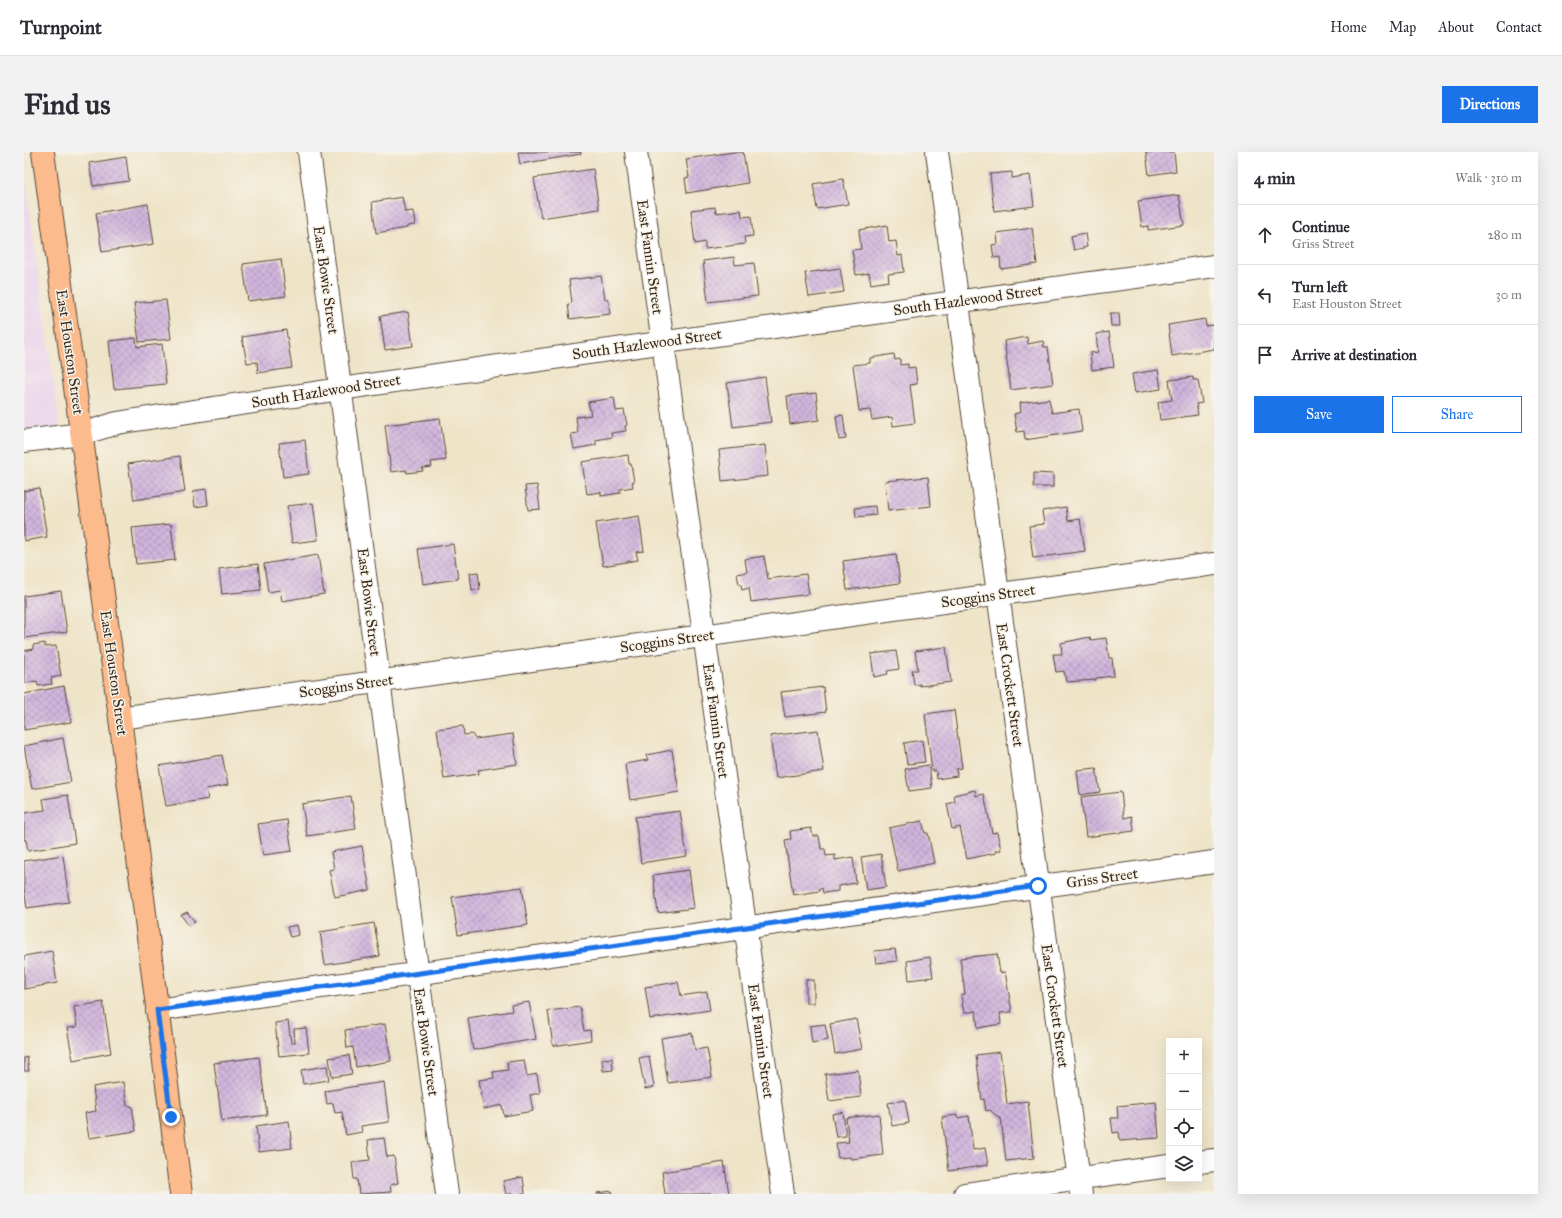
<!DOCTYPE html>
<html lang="en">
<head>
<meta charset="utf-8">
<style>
  body { margin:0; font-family:"IM FELL Great Primer",serif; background:#f2f2f3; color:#2b2b33 }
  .controls { position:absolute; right:12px; bottom:12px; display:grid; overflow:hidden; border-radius:0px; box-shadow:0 4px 16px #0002 }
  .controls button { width:36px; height:36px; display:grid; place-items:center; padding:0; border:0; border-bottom:1px solid #e1e1e2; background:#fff; color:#2b2b33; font:20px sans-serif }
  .stop { position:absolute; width:12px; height:12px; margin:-9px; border:3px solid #1a73e8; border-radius:50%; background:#fff }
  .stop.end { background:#1a73e8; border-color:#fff; box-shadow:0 1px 4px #0008 }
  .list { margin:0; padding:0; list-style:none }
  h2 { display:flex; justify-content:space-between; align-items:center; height:52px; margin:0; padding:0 16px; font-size:17px }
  h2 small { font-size:13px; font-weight:400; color:#7c7c81 }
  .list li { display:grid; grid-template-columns:26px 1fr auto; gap:12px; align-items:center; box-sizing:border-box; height:60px; padding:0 16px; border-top:1px solid #e1e1e2 }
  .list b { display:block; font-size:15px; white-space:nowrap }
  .list p { margin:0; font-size:13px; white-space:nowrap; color:#7c7c81 }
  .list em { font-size:13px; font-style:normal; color:#7c7c81 }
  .actions { display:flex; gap:8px; padding:12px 16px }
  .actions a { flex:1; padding:9px 0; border:1px solid #1a73e8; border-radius:0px; text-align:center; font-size:14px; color:#1a73e8 }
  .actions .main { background:#1a73e8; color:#fff }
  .icon { flex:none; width:22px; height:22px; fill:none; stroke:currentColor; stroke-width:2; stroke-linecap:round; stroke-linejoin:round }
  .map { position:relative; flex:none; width:1190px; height:1042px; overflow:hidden; border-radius:0px }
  header { display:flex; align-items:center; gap:24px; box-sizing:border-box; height:56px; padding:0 20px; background:#fff; border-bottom:1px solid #e1e1e2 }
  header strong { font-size:19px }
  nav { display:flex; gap:22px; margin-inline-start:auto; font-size:14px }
  .intro { display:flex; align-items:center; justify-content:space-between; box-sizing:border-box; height:96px; padding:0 24px }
  h1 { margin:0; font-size:28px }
  .button { padding:10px 18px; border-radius:0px; background:#1a73e8; color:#fff; font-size:14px; font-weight:700 }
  main { display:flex; gap:24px; padding:0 24px }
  aside { flex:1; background:#fff; border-radius:0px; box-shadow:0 4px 16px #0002 }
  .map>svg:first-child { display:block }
  .built { fill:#e9d2ed }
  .building { fill:url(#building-cross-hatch) }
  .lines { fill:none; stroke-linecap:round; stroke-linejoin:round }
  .minor-casing { stroke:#564638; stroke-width:24 }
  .major-casing { stroke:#564638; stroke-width:24 }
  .minor { stroke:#fff; stroke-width:22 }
  .major { stroke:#fbbb8c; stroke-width:22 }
  .route { stroke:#1a73e8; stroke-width:5 }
  .labels { text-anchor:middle; stroke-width:3; stroke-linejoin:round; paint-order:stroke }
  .street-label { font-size:15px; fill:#3b2a1e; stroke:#f7f3e8 }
</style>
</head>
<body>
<header>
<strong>Turnpoint</strong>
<nav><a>Home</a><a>Map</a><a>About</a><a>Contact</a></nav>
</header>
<div class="intro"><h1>Find us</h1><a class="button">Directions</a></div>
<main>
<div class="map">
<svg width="1190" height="1042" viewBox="0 0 1190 1042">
  <defs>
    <pattern id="building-cross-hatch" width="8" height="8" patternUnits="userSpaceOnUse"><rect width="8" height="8" fill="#d2b6de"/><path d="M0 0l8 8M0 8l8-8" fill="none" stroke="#ac94b3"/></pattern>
  </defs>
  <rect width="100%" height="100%" fill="#f7f3e8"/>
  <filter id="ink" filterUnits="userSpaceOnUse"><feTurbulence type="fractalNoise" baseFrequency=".025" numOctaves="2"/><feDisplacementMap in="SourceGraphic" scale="8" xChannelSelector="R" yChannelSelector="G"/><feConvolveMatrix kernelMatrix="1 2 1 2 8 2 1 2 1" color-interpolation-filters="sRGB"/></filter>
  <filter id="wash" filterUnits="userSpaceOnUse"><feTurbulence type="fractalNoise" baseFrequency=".012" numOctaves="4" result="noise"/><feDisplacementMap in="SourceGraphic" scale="16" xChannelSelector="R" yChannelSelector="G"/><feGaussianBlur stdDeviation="0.9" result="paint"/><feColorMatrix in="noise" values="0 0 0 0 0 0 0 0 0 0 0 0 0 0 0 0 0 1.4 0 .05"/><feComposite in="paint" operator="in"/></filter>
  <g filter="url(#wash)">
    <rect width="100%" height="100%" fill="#eee4c8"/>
    <path class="built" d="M0,18L36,276L0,281Z"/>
    <g id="blocks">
      <g class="building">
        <path d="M494,0H557V2L496,12Z"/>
        <path d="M710,0H719L724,31L663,41L661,26L665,25L662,7Z"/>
        <path d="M1122,0H1150L1152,19L1125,23Z"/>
        <path d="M102,5L105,29L69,34L65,11Z"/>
        <path d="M569,17L575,57L517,66L510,26Z"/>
        <path d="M988,20V26L1006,23L1010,54L970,59L966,22Z"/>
        <path d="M819,27L824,52L793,57L789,32Z"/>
        <path d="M1155,43L1160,73L1124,78V74L1118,75L1114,49Z"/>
        <path d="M378,45L381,60L389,59L391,73L383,74V76L352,81L348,50Z"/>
        <path d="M124,52L130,92L78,100L72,61Z"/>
        <path d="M691,55L692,61L717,58L718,65L727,64L729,84L720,85L721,92L681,97V90L671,92L667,58Z"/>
        <path d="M863,73L865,90L872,89L874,104L878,103L880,120L864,122L865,129L847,132L845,121L832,123L828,98L837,97L835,78Z"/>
        <path d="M1008,76L1013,112L977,117L976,105L970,106L968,93L974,92L973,81Z"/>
        <path d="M1061,81L1063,95L1050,98L1047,84Z"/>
        <path d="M710,105L711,113L730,111L734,144L684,150L679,109Z"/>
        <path d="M257,107L262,144L224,149L219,112Z"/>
        <path d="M816,116L820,140L785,145L781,121Z"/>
        <path d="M577,124L581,147H584L586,162L546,167L544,152L548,151L545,128Z"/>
        <path d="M142,148L147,187L115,190L110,151Z"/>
        <path d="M384,160L389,194L361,198L356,164Z"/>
        <path d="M1086,161H1095L1096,174H1087Z"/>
        <path d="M1181,167L1182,174L1189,173L1190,197L1148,204L1144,173Z"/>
        <path d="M262,178L268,216L234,221L233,210L223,211L218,185Z"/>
        <path d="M1085,180L1090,215L1068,218L1066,201L1074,200L1072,182Z"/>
        <path d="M1003,185L1004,192L1019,189L1020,195H1024L1029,232L987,238L980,189Z"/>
        <path d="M112,186L113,195L138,192L142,232L90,237L85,189Z"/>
        <path d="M870,202L871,208L876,207V213L884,212V216L891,215L893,232L886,233L891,271L869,274L868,265L848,268L846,258L835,259L829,213L846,211V206Z"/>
        <path d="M1134,218L1137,237L1111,241L1108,222Z"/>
        <path d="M741,225L747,270L709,275L703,231Z"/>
        <path d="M1169,225V228H1174L1178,251L1172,252L1174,263L1136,268L1134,250L1148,248L1145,228Z"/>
        <path d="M792,241L795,268L766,272L763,244Z"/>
        <path d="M590,246L592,259L600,258L603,273L601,274L602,279L587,281L588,285L572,288V293L550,297L547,282L554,281L552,265L567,263L564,250Z"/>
        <path d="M1025,247L1028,261L1055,257L1058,279L1001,288L1000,279L993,280L990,262L997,260L996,251Z"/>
        <path d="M819,263L822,287L815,288L812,264Z"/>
        <path d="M416,266L422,308L407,310L408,315L398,316L399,319L383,321L382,318L367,320L361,273Z"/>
        <path d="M281,288L285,322L259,325L255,291Z"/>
        <path d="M741,293L744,324L698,329L695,298Z"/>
        <path d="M604,303L605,312H607L610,330H608L609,335L596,337V341L577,344V340L563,342L558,310Z"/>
        <path d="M156,304L161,340L110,348L104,312Z"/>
        <path d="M1010,321L1029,322V335H1010Z"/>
        <path d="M904,325L907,354L864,359L861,329Z"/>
        <path d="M513,333L516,357L504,358L501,334Z"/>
        <path d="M15,336L23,385L0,389V339Z"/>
        <path d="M182,337L184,353L171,355L169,339Z"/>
        <path d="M289,351L294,388L268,391L263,354Z"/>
        <path d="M851,354L852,363L832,365L831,356Z"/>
        <path d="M1042,355L1044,369L1056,367L1061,399L1009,406L1005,374L1020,372L1018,359Z"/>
        <path d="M615,364L620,399L612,400L614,408L579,414L572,371Z"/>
        <path d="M147,372L151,408L112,412L108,376Z"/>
        <path d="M429,392L434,427L399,432L394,397Z"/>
        <path d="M872,402L876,431L823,438L819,409Z"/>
        <path d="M294,403L300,442L258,449L256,438L244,440L240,412Z"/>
        <path d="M740,404L744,427L782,422L785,442L727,450L725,436L718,438L717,432H715L713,422L723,420L721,407Z"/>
        <path d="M234,412L237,438L198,442L195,417Z"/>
        <path d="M454,420L456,437L448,438L446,421Z"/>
        <path d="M37,439L43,480L0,486V444Z"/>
        <path d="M1066,485L1067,488L1082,486L1085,506H1088L1090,524L1072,526V528L1042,530L1040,519L1032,520L1029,502H1038L1037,491Z"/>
        <path d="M21,491V495L32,494L37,524L27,526L28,532L14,534L13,529L0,531V499L9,497V493Z"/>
        <path d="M922,495L927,530L896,534V532L890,533L888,518H894L891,499Z"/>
        <path d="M872,499L875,517L863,519L864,522L850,525L847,502Z"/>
        <path d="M40,534L47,570L0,578V542Z"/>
        <path d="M799,535L802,560L761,565L757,540Z"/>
        <path d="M930,558L938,616L932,617L933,624L913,627L912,619H908L901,562Z"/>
        <path d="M439,574L440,583L448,582L451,587L489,582L493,612L454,618L455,622L420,627L413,577Z"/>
        <path d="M794,578L800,619L752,626L746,584Z"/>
        <path d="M39,586L47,630L8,637L0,594Z"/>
        <path d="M898,588L901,610L883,612L880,591Z"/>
        <path d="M648,598L655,640L606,648L601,612L624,608L622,603Z"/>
        <path d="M198,603L204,633L182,637L184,647L142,654L135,614Z"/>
        <path d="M905,613L908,636L885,639L881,617Z"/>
        <path d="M1072,616L1076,640L1056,643L1053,618Z"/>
        <path d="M951,638L952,644L960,642L968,681L973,680L977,698L971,699L972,701L943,707L936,675L928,677L923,652L931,650L930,643Z"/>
        <path d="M1097,640L1100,666L1108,664L1110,679L1062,685L1057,645Z"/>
        <path d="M44,643L51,691L4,699L2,688H0V661L21,658L19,647Z"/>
        <path d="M327,644L332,677L283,684L278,652Z"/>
        <path d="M656,659L663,704L617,711L611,665Z"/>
        <path d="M263,668L268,699L239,703L234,672Z"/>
        <path d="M898,669L901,681H904L910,711L874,719L865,676Z"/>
        <path d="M787,676L789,684H795L797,697H801L802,704L811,703V708L829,705L832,731L814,734V739L799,741L798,736L795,737L796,739L769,743L761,688L767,687L766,679Z"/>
        <path d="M338,694L346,738L311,745L305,718L310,717L307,700Z"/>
        <path d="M857,702L862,735L842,738L837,705Z"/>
        <path d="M39,703L45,750L3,756L0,736V709Z"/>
        <path d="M665,718L670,756L634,761L629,723Z"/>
        <path d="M498,735L504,773L434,783L428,745Z"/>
        <path d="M163,760L171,770L165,774L157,763Z"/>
        <path d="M350,771L356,804L301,813L296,780Z"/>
        <path d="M273,773L275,783L266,785L263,775Z"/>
        <path d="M871,797L873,809L852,811L850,799Z"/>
        <path d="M28,799L33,831L0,837V804Z"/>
        <path d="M973,802L976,821L981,820L988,860L976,861L977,872L954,876L952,859L940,861L937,843L941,842L936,806Z"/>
        <path d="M906,805L909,825L885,828L883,809Z"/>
        <rect x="782" y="828" width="8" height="23"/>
        <path d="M654,830L657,844L683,840L686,858L626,867L621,835Z"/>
        <path d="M79,850L87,901L49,908L43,876L53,875L50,855Z"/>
        <path d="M505,850L512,887L449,898L444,866L488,859L487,853Z"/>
        <path d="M556,855L560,879L566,878L567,888L529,894L524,859Z"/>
        <path d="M832,867L838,897L811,902L806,872Z"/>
        <path d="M264,869L267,891H271L270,877L282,876L285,901L255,904L251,871Z"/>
        <path d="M361,872L367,909L332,915L329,895L323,896L321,878Z"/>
        <path d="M801,872L804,888L788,891L786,874Z"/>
        <path d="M668,881L671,898L683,896L688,925L644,931L637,886Z"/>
        <path d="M976,900L983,952L1004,949L1010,1006L982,1009L977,966H975L966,958L962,959L960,947L958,948L952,903Z"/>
        <path d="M325,903L328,922L308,925L305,906Z"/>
        <path d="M625,904L630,935L621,937L615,906Z"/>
        <path d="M3,905L5,919H0V906Z"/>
        <path d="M235,905L243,963L198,969L190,911Z"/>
        <path d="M588,906L589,918L579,919L578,907Z"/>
        <path d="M500,908L503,924L513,922L516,941L506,943L509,959L480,964L478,953L460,957L455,928L470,926L469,920L484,918L483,910Z"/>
        <path d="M303,914L305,928L279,932L277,918Z"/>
        <path d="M834,918L837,945L805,949L801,922Z"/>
        <path d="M99,930L103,954H108L112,979L65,986L61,961L72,959L69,935Z"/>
        <path d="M360,930L365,970L337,974L338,980L322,983L318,960L311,961L309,951L303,952L301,939Z"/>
        <path d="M881,948L885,971L868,974L864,951Z"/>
        <path d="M1132,950L1135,986L1096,989L1095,980L1089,981L1087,966H1094L1093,954Z"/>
        <path d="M819,960L822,984L812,985L808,962Z"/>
        <path d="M855,962L859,1003L827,1007L826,1005L814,1006L812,991L825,990L822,966Z"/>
        <path d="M933,963V966L945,964L949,998L961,996L964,1013L925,1019L918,965Z"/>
        <path d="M265,969L268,996L235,1000L232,974Z"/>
        <path d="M360,986L363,1005L370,1004L374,1031L366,1033L367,1040L335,1042L333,1027H330L328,1010L346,1008L344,988Z"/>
        <path d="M700,1010L705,1042H641L638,1020Z"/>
        <path d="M499,1025L501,1042H482L479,1029Z"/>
        <path d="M588,1039L589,1042H573V1041Z"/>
      </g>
    </g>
  </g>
  <g filter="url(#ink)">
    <use href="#blocks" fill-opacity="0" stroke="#564638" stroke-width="1"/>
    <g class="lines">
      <defs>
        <g id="minor">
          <path d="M285,0C333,347 375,695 423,1042"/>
          <path d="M612,0L759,1042"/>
          <path d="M913,0L1057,1042"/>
          <path d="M0,289L58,282L93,271C458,214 824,165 1190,114"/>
          <path d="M96,566L1190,412"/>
          <path d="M133,858L1190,710"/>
          <path d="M1175,1010L1190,1008"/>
          <path d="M941,1042L1145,1014"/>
        </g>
        <path id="major" d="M19,0L96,566L157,1042"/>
      </defs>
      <use href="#minor" class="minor-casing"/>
      <use href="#major" class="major-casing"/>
      <use href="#minor" class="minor"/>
      <use href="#major" class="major"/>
    </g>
  </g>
  <g class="lines" filter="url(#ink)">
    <path class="route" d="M147,965L133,858L1014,734"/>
  </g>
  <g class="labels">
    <g class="street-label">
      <text transform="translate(626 105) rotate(82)" y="5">East Fannin Street</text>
      <text transform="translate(302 128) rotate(82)" y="5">East Bowie Street</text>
      <text transform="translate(944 148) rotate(-8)" y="5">South Hazlewood Street</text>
      <text transform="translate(623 192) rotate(-8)" y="5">South Hazlewood Street</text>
      <text transform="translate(46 200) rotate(82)" y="5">East Houston Street</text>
      <text transform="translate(302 239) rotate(-9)" y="5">South Hazlewood Street</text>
      <text transform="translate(964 444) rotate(-8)" y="5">Scoggins Street</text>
      <text transform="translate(345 450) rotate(83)" y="5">East Bowie Street</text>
      <text transform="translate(643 489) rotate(-8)" y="5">Scoggins Street</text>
      <text transform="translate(90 521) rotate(82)" y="5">East Houston Street</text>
      <text transform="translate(986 533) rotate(82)" y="5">East Crockett Street</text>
      <text transform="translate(322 534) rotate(-8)" y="5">Scoggins Street</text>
      <text transform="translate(692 569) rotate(82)" y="5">East Fannin Street</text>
      <text transform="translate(1078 726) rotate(-8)" y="5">Griss Street</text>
      <text transform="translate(1031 854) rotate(82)" y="5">East Crockett Street</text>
      <text transform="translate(737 889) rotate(82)" y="5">East Fannin Street</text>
      <text transform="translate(402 890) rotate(82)" y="5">East Bowie Street</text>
    </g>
  </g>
</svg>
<div class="controls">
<button>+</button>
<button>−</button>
<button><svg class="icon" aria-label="locate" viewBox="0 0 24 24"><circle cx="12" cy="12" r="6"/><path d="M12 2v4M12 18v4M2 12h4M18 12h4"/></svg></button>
<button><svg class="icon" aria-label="layers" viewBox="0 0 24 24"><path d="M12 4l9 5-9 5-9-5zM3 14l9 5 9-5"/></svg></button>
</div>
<div class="stop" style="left:1014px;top:734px"></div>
<div class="stop end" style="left:147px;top:965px"></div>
</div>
<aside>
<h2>4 min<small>Walk · 310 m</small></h2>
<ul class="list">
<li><svg class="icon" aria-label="ahead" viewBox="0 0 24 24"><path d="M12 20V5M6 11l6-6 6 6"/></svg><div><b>Continue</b><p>Griss Street</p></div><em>280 m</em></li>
<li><svg class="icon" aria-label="left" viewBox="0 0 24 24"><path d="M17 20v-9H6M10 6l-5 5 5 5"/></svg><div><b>Turn left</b><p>East Houston Street</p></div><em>30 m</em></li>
<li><svg class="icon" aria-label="arrive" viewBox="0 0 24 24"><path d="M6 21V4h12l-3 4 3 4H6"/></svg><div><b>Arrive at destination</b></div></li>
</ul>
<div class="actions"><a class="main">Save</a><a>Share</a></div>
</aside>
</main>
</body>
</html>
